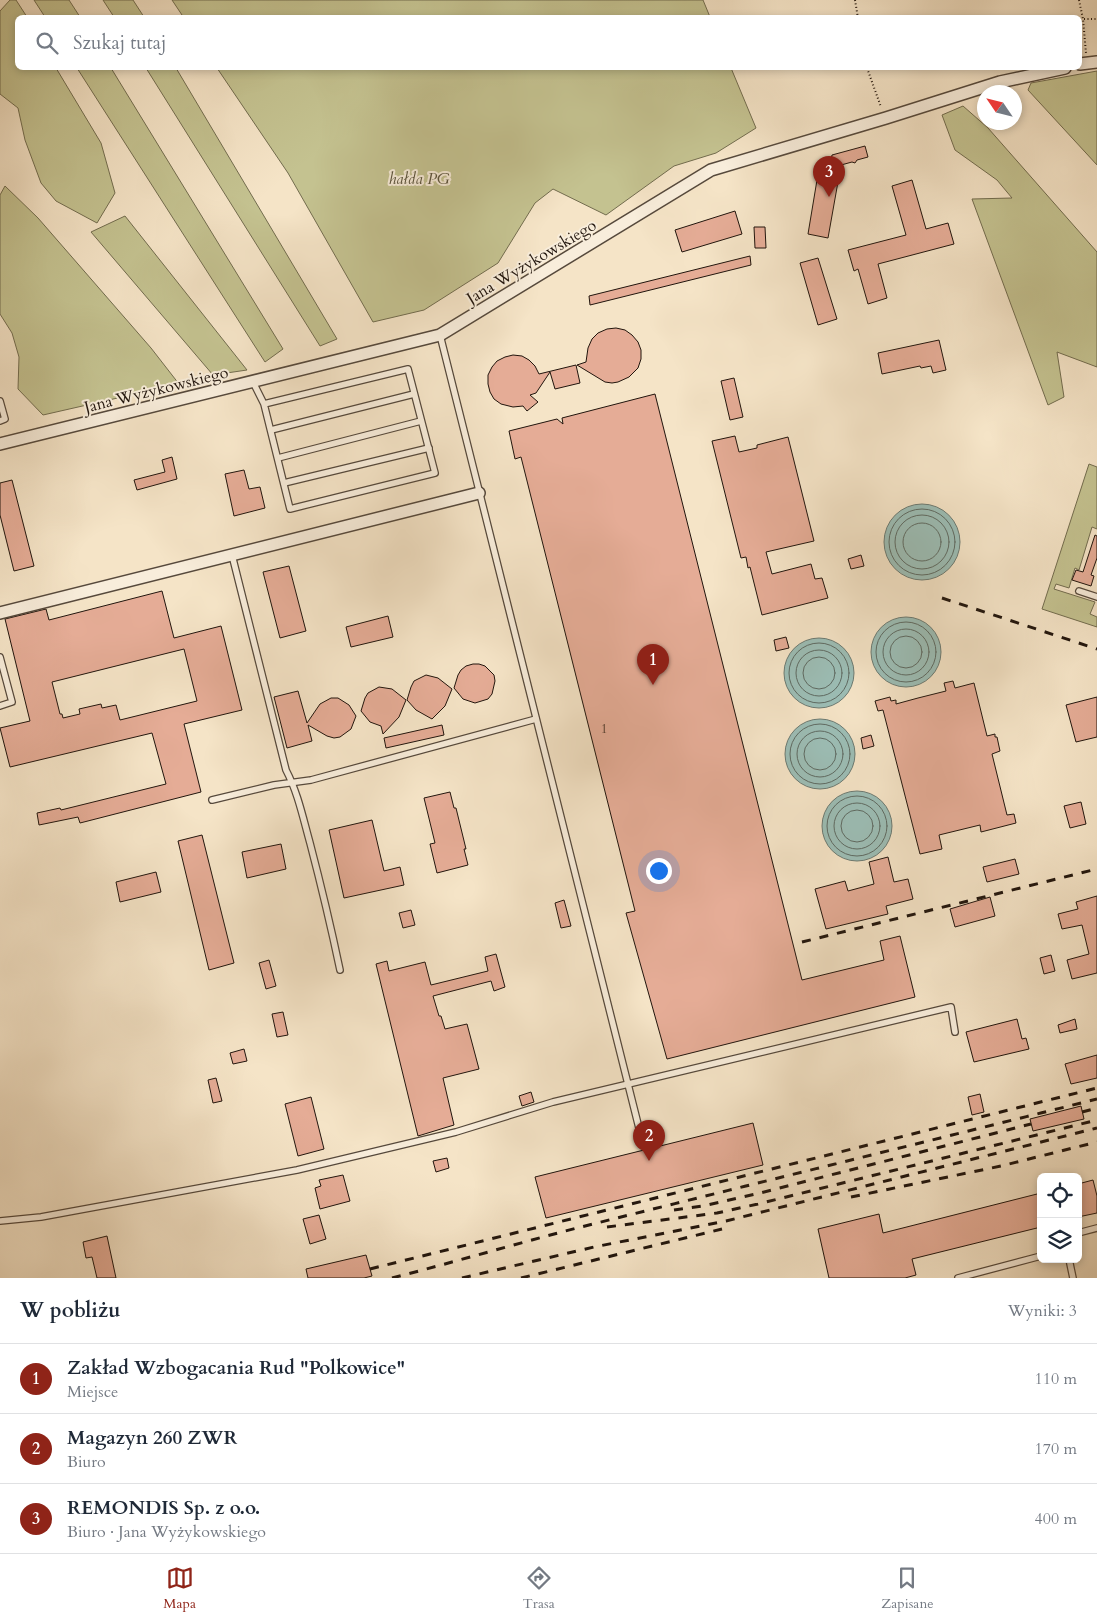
<!DOCTYPE html>
<html lang="pl">
<head>
<meta charset="utf-8">
<style>
  body { margin:0; font-family:Cardo,serif; background:#f6f6f7; color:#1f2937 }
  .controls { position:absolute; right:15px; bottom:15px; display:grid; overflow:hidden; border-radius:8px; box-shadow:0 2px 8px #0003 }
  .controls button { width:45px; height:45px; display:grid; place-items:center; padding:0; border:0; border-bottom:1px solid #e0e1e3; background:#fff; color:#1f2937; font:25px sans-serif }
  .compass { position:absolute; left:977px; top:85px; width:45px; height:45px; border-radius:50%; background:#fff; box-shadow:0 2px 8px #0003; rotate:305deg }
  .you { position:absolute; left:658px; top:870px; width:18px; height:18px; margin:-12px; border:4px solid #fff; border-radius:50%; background:#1a73e8; box-shadow:0 0 0 8px #1a73e833 }
  .badge { display:grid; place-items:center; width:32px; height:32px; border-radius:50%; background:#8f2418; color:#fff; font-size:16px; font-weight:700 }
  .pin { position:absolute; translate:-50% -41px; filter:drop-shadow(0 1px 2px #0008) }
  .pin::after { content:''; position:absolute; top:26px; width:18px; height:15px; background:inherit; clip-path:polygon(0 0,100% 0,50% 100%) }
  .list { margin:0; padding:0; list-style:none }
  h2 { display:flex; justify-content:space-between; align-items:center; height:65px; margin:0; padding:0 20px; font-size:21px }
  h2 small { font-size:16px; font-weight:400; color:#747a83 }
  .list li { display:grid; grid-template-columns:32px 1fr auto; gap:15px; align-items:center; box-sizing:border-box; height:70px; padding:0 20px; border-top:1px solid #e0e1e3 }
  .list b { display:block; font-size:19px; white-space:nowrap }
  .list p { margin:0; font-size:16px; white-space:nowrap; color:#747a83 }
  .list em { font-size:16px; font-style:normal; color:#747a83 }
  .icon { flex:none; width:28px; height:28px; fill:none; stroke:currentColor; stroke-width:2; stroke-linecap:round; stroke-linejoin:round }
  .map { position:relative; flex:none; width:1097px; height:1278px; overflow:hidden }
  .search { position:absolute; background:#fff; box-shadow:0 2px 8px #0003; left:15px; right:15px; top:15px; height:55px; display:flex; align-items:center; gap:12px; box-sizing:border-box; padding:0 18px; border-radius:8px; color:#747a83; font-size:19px }
  .sheet { height:275px; background:#fff }
  nav { display:flex; justify-content:space-around; align-items:center; box-sizing:border-box; height:70px; border-top:1px solid #e0e1e3; background:#fff; font-size:14px; color:#747a83 }
  nav a { display:grid; justify-items:center; gap:2px }
  nav .on { color:#8f2418 }
  .map>svg:first-child { display:block }
  .green { fill:#c4c290; stroke:#726c4e }
  .water { fill:#9cbeb6; stroke:#6b7a72 }
  .lines { fill:none; stroke-linecap:round; stroke-linejoin:round }
  .shore { stroke:#5e6a62; stroke-width:1 }
  .building { fill:#e5ac96; stroke:#21150d; fill-rule:evenodd }
  .service-casing { stroke:#56493c; stroke-width:8 }
  .minor-casing { stroke:#56493c; stroke-width:14 }
  .path { stroke:#21150d; stroke-width:2; stroke-dasharray:1 2.5; stroke-linecap:butt }
  .service { stroke:#f8eddb; stroke-width:5.5 }
  .minor { stroke:#f8eddb; stroke-width:11 }
  .rail { stroke:#21150d; stroke-width:3; stroke-dasharray:9 9; stroke-linecap:butt }
  .labels { text-anchor:middle; stroke-width:4; stroke-linejoin:round; paint-order:stroke }
  .number-label { font-size:14px; fill:#523b2f }
  .park-label { font-size:16px; font-style:italic; fill:#5a523b; stroke:#f8eddb }
  .street-label { font-size:16px; fill:#21150d; stroke:#f8eddb }
</style>
</head>
<body>
<div class="map">
<svg width="1097" height="1278" viewBox="0 0 1097 1278">
  <rect width="100%" height="100%" fill="#f5e4c7"/>
  <filter id="stains"><feTurbulence type="fractalNoise" baseFrequency=".004" numOctaves="4"/><feColorMatrix values="0 0 0 0 .2 0 0 0 0 .09 0 0 0 0 .02 0 0 0 .5 -.17"/></filter>
  <radialGradient id="worn" r=".72"><stop offset=".6" stop-color="#630" stop-opacity="0"/><stop offset="1" stop-color="#630" stop-opacity=".3"/></radialGradient>
  <g class="green">
    <path d="M10,0H16L27,17L18,18V68H56L101,143L115,193L97,223L56,201L41,183L25,140L18,108L0,94V11Z"/>
    <path d="M34,0H69L80,17H45Z"/>
    <path d="M103,0H133L144,17H114Z"/>
    <path d="M172,0H703L710,17L184,18Z"/>
    <path d="M77,68H111L283,349L265,362Z"/>
    <path d="M146,68H176L337,339L320,346Z"/>
    <path d="M217,68H731L756,128L716,153L674,166L606,215L553,189L535,203L498,263L424,310L373,322L288,173Z"/>
    <path d="M1097,71V165L1028,90L1031,83Z"/>
    <path d="M963,106L988,128L1097,252V367L1057,352L1064,397L1048,405L972,199L1012,198L997,180L955,150L942,115Z"/>
    <path d="M5,186L38,218L151,348L179,384L43,415L18,389L19,357L12,333L0,314V195Z"/>
    <path d="M125,216L247,370L213,375L91,232Z"/>
    <path d="M1089,464L1097,467V529L1092,527L1079,570L1075,568L1069,588L1056,584L1054,589L1095,602L1090,614L1097,617V627L1042,609Z"/>
  </g>
  <g class="water">
    <circle cx="922" cy="542" r="38"/>
    <circle cx="906" cy="652" r="35"/>
    <circle cx="819" cy="673" r="35"/>
    <circle cx="820" cy="754" r="35"/>
    <circle cx="857" cy="826" r="35"/>
  </g>
  <g class="lines">
    <g class="shore">
      <circle cx="922" cy="542" r="33"/>
      <circle cx="922" cy="542" r="27"/>
      <circle cx="922" cy="542" r="19"/>
      <circle cx="906" cy="652" r="30"/>
      <circle cx="906" cy="652" r="23"/>
      <circle cx="906" cy="652" r="16"/>
      <circle cx="819" cy="673" r="30"/>
      <circle cx="819" cy="673" r="23"/>
      <circle cx="819" cy="673" r="16"/>
      <circle cx="820" cy="754" r="30"/>
      <circle cx="820" cy="754" r="23"/>
      <circle cx="820" cy="754" r="16"/>
      <circle cx="857" cy="826" r="30"/>
      <circle cx="857" cy="826" r="23"/>
      <circle cx="857" cy="826" r="16"/>
    </g>
  </g>
  <g class="building">
    <path d="M865,146L868,157L857,160L855,163L852,162L841,165L828,238L808,234L820,162L830,164L832,155Z"/>
    <path d="M912,180L926,229L948,223L954,244L878,264L887,298L868,304L858,269L854,271L848,250L906,235L892,186Z"/>
    <path d="M735,211L742,234L682,252L675,230Z"/>
    <path d="M754,227H765L766,248H755Z"/>
    <path d="M750,256L751,265L590,305L589,296Z"/>
    <path d="M818,258L837,319L818,325L800,263Z"/>
    <path d="M616,328L625,330L632,335L638,342L641,350V359L638,368L629,377L618,382L612,383L605,382L577,365L586,362L588,348L592,339L598,333L607,329Z"/>
    <path d="M939,340L946,370L933,373L931,366L921,368L920,366L882,374L878,353Z"/>
    <path d="M513,355L522,356L529,360L535,366L539,374L576,365L580,383L555,389L550,372L536,393L530,395L538,402L527,411L523,406L513,407L501,404L494,399L490,392L488,384V375L492,367L497,361L505,357Z"/>
    <path d="M734,378L743,417L730,420L721,381Z"/>
    <path d="M655,394L802,980L884,960L880,941L900,936L915,997L667,1059L626,913L635,911L521,457L515,459L509,431L557,419L563,424L562,418Z"/>
    <path d="M735,436L739,452L757,448V445L788,437L814,541L766,552L772,574L811,564L815,579L822,578L828,598L762,615L750,567L748,568L746,557L741,558L712,441Z"/>
    <path d="M172,457L177,479L137,490L134,480L165,472L162,460Z"/>
    <path d="M244,470L249,489L260,487L265,508L234,516L225,474Z"/>
    <path d="M12,480L34,566L14,571L0,515V483Z"/>
    <path d="M1095,535L1097,536V558L1091,575L1094,576L1091,586L1072,580L1076,570L1083,572Z"/>
    <path d="M861,555L864,566L851,569L848,559Z"/>
    <path d="M289,566L306,631L280,638L263,572Z"/>
    <path d="M162,591L174,638L221,626L242,710L184,724L201,792L80,823L78,817L39,825L37,813L60,808L61,810L166,784L152,733L10,767L0,728L30,721L5,619L46,609L49,620ZM184,649L197,701L120,720L116,705L102,708L101,704L79,709L80,714L63,718L62,714H60L52,682Z"/>
    <path d="M388,616L393,637L351,647L346,627Z"/>
    <path d="M786,637L789,648L776,651L774,640Z"/>
    <path d="M473,664H479L485,666L494,675L495,681L492,694L488,699L475,703L463,699L454,688L458,675L461,670L466,666Z"/>
    <path d="M426,675L438,678L452,689L445,706L432,719L416,710L407,700L411,687L414,681Z"/>
    <path d="M953,681L955,688L974,683L987,736L995,734V737H997L1000,751L992,754L1007,815L1014,814L1016,823L981,832L980,825L939,835L942,849L920,854L883,710L878,711L875,701L890,697L891,701L896,700V704L918,698L946,691L944,683Z"/>
    <path d="M379,687L392,689L406,700L399,717L383,734L381,726L370,722L361,711L365,698L368,693Z"/>
    <path d="M298,691L307,723L320,704L331,698H338L349,705L356,716L351,729L340,737L334,738L327,736L308,725L312,741L287,748L274,697Z"/>
    <path d="M1097,697V737L1076,742L1066,705Z"/>
    <path d="M442,725L444,735L386,748L384,738Z"/>
    <path d="M871,735L874,746L863,749L861,738Z"/>
    <path d="M450,792L454,808H456L466,849H464L468,865L437,873L430,844L435,843L424,798Z"/>
    <path d="M1081,802L1086,824L1070,828L1064,806Z"/>
    <path d="M372,820L384,871L400,867L404,885L344,898L329,830Z"/>
    <path d="M202,835L234,963L209,970L178,841Z"/>
    <path d="M281,844L286,869L247,878L242,852Z"/>
    <path d="M888,857L894,882L908,879L913,899L886,906L888,914L826,929L815,889L845,881L848,891L874,884L869,862Z"/>
    <path d="M1015,859L1019,874L987,882L983,867Z"/>
    <path d="M156,872L161,892L120,902L116,882Z"/>
    <path d="M1097,896V973L1072,979L1067,960L1089,954L1082,925L1062,929L1058,914L1078,909L1076,902Z"/>
    <path d="M990,897L995,916L955,927L950,909Z"/>
    <path d="M564,900L571,926L561,928L555,903Z"/>
    <path d="M411,910L415,925L403,928L399,913Z"/>
    <path d="M496,954L505,987L494,991L491,981L433,996L439,1016H441L445,1029L467,1024L479,1069L443,1078L454,1125L418,1136L376,964L387,961L389,971L425,962L431,985L488,971L485,957Z"/>
    <path d="M1051,955L1055,971L1044,974L1040,958Z"/>
    <path d="M269,960L276,986L266,989L259,963Z"/>
    <path d="M283,1012L288,1035L277,1037L272,1014Z"/>
    <path d="M1017,1019L1022,1039L1026,1038L1029,1049L974,1062L966,1032Z"/>
    <path d="M1075,1019L1077,1029L1060,1033L1058,1025Z"/>
    <path d="M244,1049L247,1061L233,1064L230,1053Z"/>
    <path d="M1097,1055V1078L1071,1084L1065,1064Z"/>
    <path d="M216,1078L222,1101L213,1103L208,1080Z"/>
    <path d="M531,1092L534,1102L522,1106L519,1096Z"/>
    <path d="M980,1094L984,1112L972,1115L968,1097Z"/>
    <path d="M311,1097L324,1149L298,1156L285,1104Z"/>
    <path d="M1081,1106L1084,1119L1033,1131L1030,1119Z"/>
    <path d="M753,1123L763,1165L546,1218L535,1177Z"/>
    <path d="M447,1158L449,1168L436,1172L433,1161Z"/>
    <path d="M343,1175L350,1201L320,1209L315,1188L321,1186L319,1180Z"/>
    <path d="M1093,1180L1097,1196V1213L1078,1217V1184Z"/>
    <path d="M1041,1193V1227L912,1259L916,1275L905,1278H829L818,1229L879,1214L883,1233Z"/>
    <path d="M319,1215L326,1239L310,1244L303,1219Z"/>
    <path d="M107,1236L116,1278H97L92,1257L86,1258L83,1242Z"/>
    <path d="M366,1255L372,1276L364,1278H308L306,1269Z"/>
  </g>
  <g class="lines">
    <defs>
      <g id="service">
        <path d="M440,335L640,1132"/>
        <path d="M253,382L264,404L290,509L435,473L408,369L264,404"/>
        <path d="M0,401L5,419L0,421"/>
        <path d="M271,430L414,394"/>
        <path d="M278,458L421,421"/>
        <path d="M284,483L429,448"/>
        <path d="M232,555L286,770C298,793 303,818 310,843C321,885 331,927 340,970"/>
        <path d="M1079,591L1097,597"/>
        <path d="M0,657L12,702L0,706"/>
        <path d="M212,800L274,785L311,780L536,719"/>
        <path d="M0,1221L41,1217L297,1170L456,1132L553,1102L951,1007L955,1032"/>
        <path d="M1078,1233L1097,1228"/>
        <path d="M1069,1259L1073,1278"/>
        <path d="M958,1278L1041,1256"/>
      </g>
      <g id="minor">
        <path d="M1080,64L1097,62"/>
        <path d="M0,444L440,335L711,170L886,118L1000,82L1065,68"/>
        <path d="M0,613L479,493"/>
      </g>
    </defs>
    <use href="#service" class="service-casing"/>
    <use href="#minor" class="minor-casing"/>
    <g class="path">
      <path d="M855,0L858,18"/>
      <path d="M1079,0L1083,19L1086,53"/>
      <path d="M1084,19H1097"/>
      <path d="M867,68L881,107"/>
    </g>
    <use href="#service" class="service"/>
    <use href="#minor" class="minor"/>
    <g class="rail">
      <path d="M942,598L1097,649"/>
      <path d="M802,942L1097,869"/>
      <path d="M1082,1112L1097,1108"/>
      <path d="M851,1197L1001,1166L1097,1142"/>
      <path d="M674,1210L703,1206L756,1194L1031,1124"/>
      <path d="M607,1227L717,1213L758,1204L1097,1120"/>
      <path d="M370,1269L1097,1088"/>
      <path d="M392,1278C455,1262 518,1243 581,1227C753,1184 925,1142 1097,1099"/>
      <path d="M462,1278L594,1247L726,1221L1097,1128"/>
      <path d="M521,1278L722,1229"/>
    </g>
  </g>
  <g class="labels">
    <g class="number-label">
      <text x="604" y="733">1</text>
    </g>
    <g class="park-label">
      <text x="419" y="184">hałda PG</text>
    </g>
    <g class="street-label">
      <text transform="translate(531 261) rotate(-31)" y="6">Jana Wyżykowskiego</text>
      <text transform="translate(156 389) rotate(-14)" y="6">Jana Wyżykowskiego</text>
    </g>
  </g>
  <rect width="100%" height="100%" filter="url(#stains)"/>
  <rect width="100%" height="100%" fill="url(#worn)"/>
</svg>
<div class="controls">
<button><svg class="icon" aria-label="locate" viewBox="0 0 24 24"><circle cx="12" cy="12" r="6"/><path d="M12 2v4M12 18v4M2 12h4M18 12h4"/></svg></button>
<button><svg class="icon" aria-label="layers" viewBox="0 0 24 24"><path d="M12 4l9 5-9 5-9-5zM3 14l9 5 9-5"/></svg></button>
</div>
<svg class="compass" viewBox="-18 -18 36 36"><path d="M0-13l5 13h-10z" fill="#e53935"/><path d="M0 13l5-13h-10z" fill="#747a83"/></svg>
<div class="you"></div>
<div class="pin badge" style="left:653px;top:685px">1</div>
<div class="pin badge" style="left:649px;top:1161px">2</div>
<div class="pin badge" style="left:829px;top:197px">3</div>
<div class="search"><svg class="icon" aria-label="search" viewBox="0 0 24 24"><circle cx="10" cy="10" r="6"/><path d="M15 15l6 6"/></svg>Szukaj tutaj</div>
</div>
<section class="sheet">
<h2>W pobliżu<small>Wyniki: 3</small></h2>
<ul class="list">
<li><span class="badge">1</span><div><b>Zakład Wzbogacania Rud &quot;Polkowice&quot;</b><p>Miejsce</p></div><em>110 m</em></li>
<li><span class="badge">2</span><div><b>Magazyn 260 ZWR</b><p>Biuro</p></div><em>170 m</em></li>
<li><span class="badge">3</span><div><b>REMONDIS Sp. z o.o.</b><p>Biuro · Jana Wyżykowskiego</p></div><em>400 m</em></li>
</ul>
</section>
<nav>
<a class="on"><svg class="icon" aria-label="map" viewBox="0 0 24 24"><path d="M3 6l6-2 6 2 6-2v14l-6 2-6-2-6 2zM9 4v14M15 6v14"/></svg>Mapa</a>
<a><svg class="icon" aria-label="directions" viewBox="0 0 24 24"><path d="M12 3l9 9-9 9-9-9zM9 14v-3h6M13 9l2 2-2 2"/></svg>Trasa</a>
<a><svg class="icon" aria-label="saved" viewBox="0 0 24 24"><path d="M7 4h10v16l-5-4-5 4z"/></svg>Zapisane</a>
</nav>
</body>
</html>
